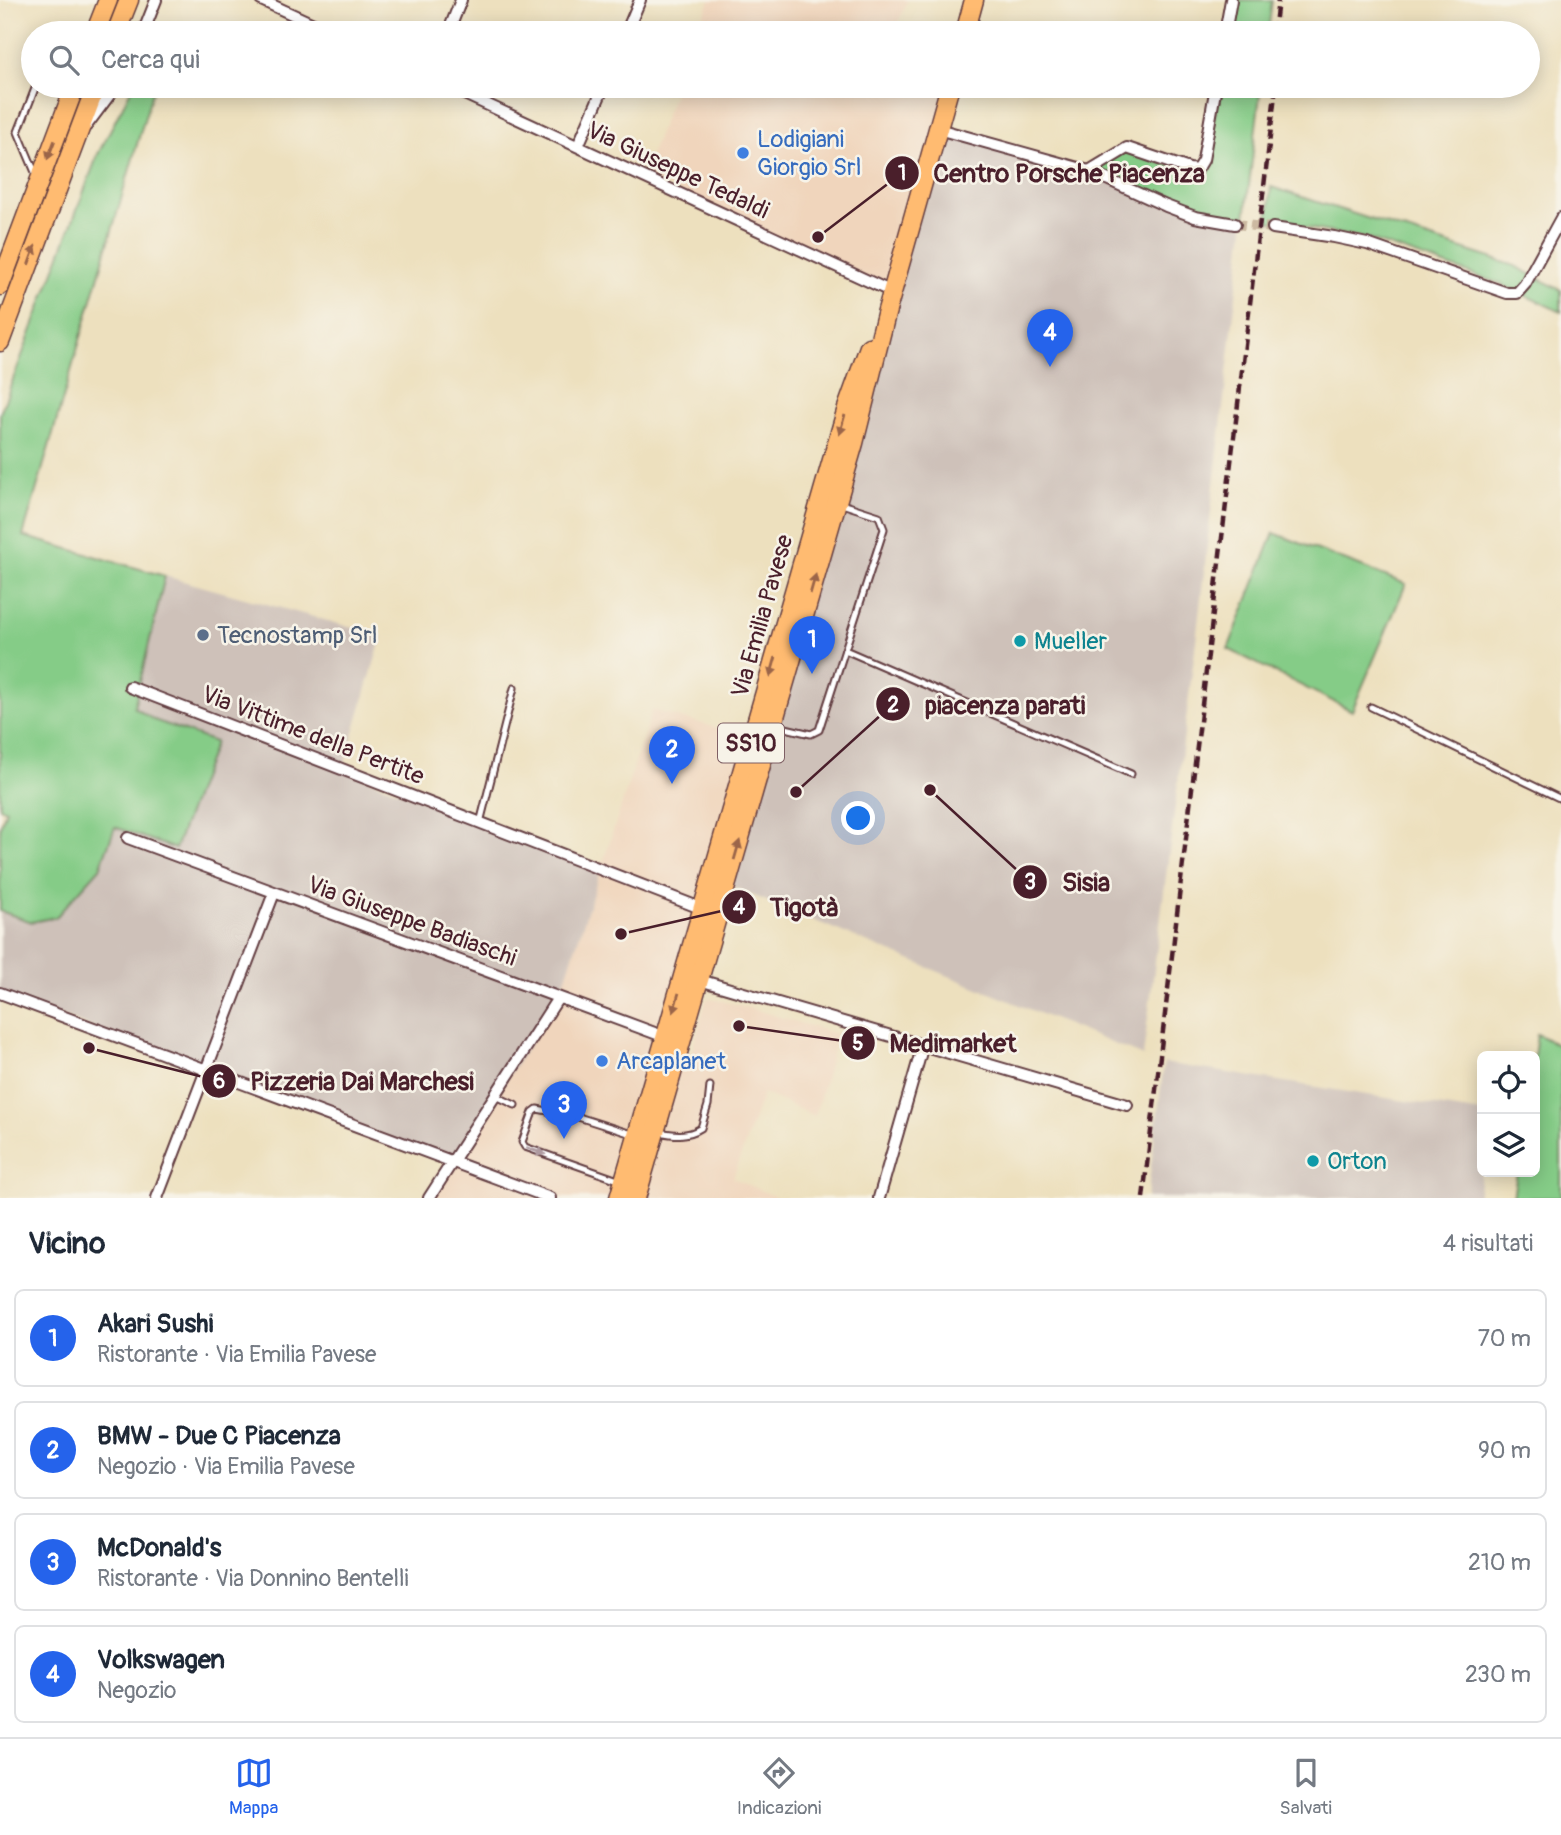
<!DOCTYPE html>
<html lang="it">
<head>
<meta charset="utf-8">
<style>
  body { margin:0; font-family:Pangolin,sans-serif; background:#f6f6f7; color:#1f2937 }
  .controls { position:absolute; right:21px; bottom:21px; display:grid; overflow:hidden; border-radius:10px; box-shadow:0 4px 18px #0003 }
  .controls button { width:63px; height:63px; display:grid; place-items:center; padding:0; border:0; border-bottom:2px solid #e0e1e3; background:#fff; color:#1f2937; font:35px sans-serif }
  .you { position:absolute; left:859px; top:819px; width:24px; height:24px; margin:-18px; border:5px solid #fff; border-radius:50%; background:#1a73e8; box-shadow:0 0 0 10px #1a73e833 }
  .badge { display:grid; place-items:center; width:46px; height:46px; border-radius:50%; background:#2563eb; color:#fff; font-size:23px; font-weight:700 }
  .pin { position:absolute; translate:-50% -58px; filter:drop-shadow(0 2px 4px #0008) }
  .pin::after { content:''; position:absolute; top:37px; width:24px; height:21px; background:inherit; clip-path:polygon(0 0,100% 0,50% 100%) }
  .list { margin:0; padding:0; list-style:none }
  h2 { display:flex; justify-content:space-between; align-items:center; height:91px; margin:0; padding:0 28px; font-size:30px }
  h2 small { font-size:23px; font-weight:400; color:#747a83 }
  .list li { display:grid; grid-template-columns:46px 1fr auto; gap:21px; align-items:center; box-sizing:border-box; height:98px; margin:0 14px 14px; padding:0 14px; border:2px solid #e0e1e3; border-radius:10px }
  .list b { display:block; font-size:26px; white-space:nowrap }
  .list p { margin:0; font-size:23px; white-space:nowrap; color:#747a83 }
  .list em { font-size:23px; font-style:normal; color:#747a83 }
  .icon { flex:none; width:38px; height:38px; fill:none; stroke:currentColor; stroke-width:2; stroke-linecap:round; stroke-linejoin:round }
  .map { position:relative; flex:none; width:1561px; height:1198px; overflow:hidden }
  .search { position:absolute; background:#fff; box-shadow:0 4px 18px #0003; left:21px; right:21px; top:21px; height:77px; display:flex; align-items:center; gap:18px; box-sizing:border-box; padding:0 24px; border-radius:38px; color:#747a83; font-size:26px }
  .sheet { height:539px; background:#fff }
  nav { display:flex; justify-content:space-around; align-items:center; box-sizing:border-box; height:98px; border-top:2px solid #e0e1e3; background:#fff; font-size:19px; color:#747a83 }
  nav a { display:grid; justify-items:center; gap:4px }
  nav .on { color:#2563eb }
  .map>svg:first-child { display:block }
  .built { fill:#f0d5bc }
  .industrial { fill:#cec1b9 }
  .green { fill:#85cc87; stroke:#687659; stroke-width:2 }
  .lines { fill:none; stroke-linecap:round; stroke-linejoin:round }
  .minor-tunnel { stroke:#ccb9a1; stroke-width:10; stroke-dasharray:10 5; stroke-linecap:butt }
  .service-casing { stroke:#623c41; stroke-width:9 }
  .minor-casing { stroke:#623c41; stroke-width:14 }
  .primary-casing { stroke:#623c41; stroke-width:21 }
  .service { stroke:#fff; stroke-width:5 }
  .minor { stroke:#fff; stroke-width:10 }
  .primary { stroke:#ffbb71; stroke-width:18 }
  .rail { stroke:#4a1f2b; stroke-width:4.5; stroke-dasharray:10 5; stroke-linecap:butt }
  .oneway { fill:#9b654a }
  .oneway2 { fill:#ae9aa0 }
  .shop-dot { fill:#3f7fe0; stroke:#f7f3e8; stroke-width:2.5 }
  .service-dot { fill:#5c6f8a; stroke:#f7f3e8; stroke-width:2.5 }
  .culture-dot { fill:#0f9aa8; stroke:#f7f3e8; stroke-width:2.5 }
  .labels { text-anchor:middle; stroke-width:5; stroke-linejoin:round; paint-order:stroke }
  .shield { fill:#f7f3e8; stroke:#7e5f64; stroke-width:2 }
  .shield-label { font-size:23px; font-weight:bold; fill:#4a1f2b }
  .shop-label { font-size:24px; fill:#366cbe; stroke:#f7f3e8; text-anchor:start }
  .street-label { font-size:24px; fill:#4a1f2b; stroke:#f7f3e8 }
  .service-label { font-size:24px; fill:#4e5e75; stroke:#f7f3e8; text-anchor:start }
  .culture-label { font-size:24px; fill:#0d838f; stroke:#f7f3e8; text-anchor:start }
  .leader { fill:none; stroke:#4a1f2b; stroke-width:2.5 }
  .callout-dot { fill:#4a1f2b; stroke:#f7f3e8; stroke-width:2.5 }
  .mark-label { font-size:21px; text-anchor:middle; font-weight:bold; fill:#fff }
  .callout-label { font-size:26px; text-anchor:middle; font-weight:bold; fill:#4a1f2b; stroke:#f7f3e8; stroke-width:5; stroke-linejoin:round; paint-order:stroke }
</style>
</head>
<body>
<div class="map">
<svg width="1561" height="1198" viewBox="0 0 1561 1198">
  <rect width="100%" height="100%" fill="#f7f3e8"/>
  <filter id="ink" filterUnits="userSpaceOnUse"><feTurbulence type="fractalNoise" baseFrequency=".0143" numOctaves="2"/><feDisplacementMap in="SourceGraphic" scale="14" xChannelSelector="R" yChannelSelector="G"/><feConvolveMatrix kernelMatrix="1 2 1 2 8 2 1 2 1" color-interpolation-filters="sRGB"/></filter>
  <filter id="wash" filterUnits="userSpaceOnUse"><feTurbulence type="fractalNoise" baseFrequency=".00686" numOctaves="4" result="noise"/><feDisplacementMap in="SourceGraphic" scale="28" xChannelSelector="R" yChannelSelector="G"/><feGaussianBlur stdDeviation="1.57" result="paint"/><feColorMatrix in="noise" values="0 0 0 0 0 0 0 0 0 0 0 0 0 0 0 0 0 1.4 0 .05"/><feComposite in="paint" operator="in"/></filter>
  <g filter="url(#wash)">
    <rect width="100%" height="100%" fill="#ede0be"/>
    <g class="built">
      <path d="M710,0H908L893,33H697Z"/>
      <path d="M677,86H947L890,292L643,174Z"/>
      <path d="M652,710L758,739L669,1053L689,1061L707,998L735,1004L837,1034L815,1116L763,1093L733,1178L778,1198H429L559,999Z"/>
    </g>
    <g class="industrial">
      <path d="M934,131L1088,169L1192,208L1245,218L1196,641L1143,1056L718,881Z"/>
      <path d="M165,576L382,636L343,770L601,868L559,999L453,1162L0,993V911L32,922L100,868L115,827L175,849L214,743L154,720L134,707Z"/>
      <path d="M1164,1063L1482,1113V1167L1478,1198H1147Z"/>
    </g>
    <g class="green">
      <path d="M1236,0H1272L1268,33H1230Z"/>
      <path d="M133,86H154L23,536L165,576L134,707L154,720L215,742L175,849L115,827L100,868L56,917L32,922L0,911V827L6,810L0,808V414L98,154Z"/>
      <path d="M1220,86H1261L1245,218L1192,208L1088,169L1126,150L1203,178Z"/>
      <path d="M1271,187L1515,266L1561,290V312L1498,283L1368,239L1268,221Z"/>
      <path d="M1274,533L1406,584L1352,711L1228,649Z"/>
      <path d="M1537,1034L1561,1047V1198H1513L1517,1172H1535L1534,1056Z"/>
    </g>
  </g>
  <g filter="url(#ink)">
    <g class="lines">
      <path class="minor-tunnel" d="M1235,224L1273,228"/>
      <defs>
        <g id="service">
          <path d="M36,86L18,132L37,177"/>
          <path d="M845,650L1131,774"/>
          <path d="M1371,707L1561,799"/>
          <path d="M777,726L811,734L819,730L884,529L879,516L839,503"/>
          <path d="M480,823L514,688"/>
          <path d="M496,1096L515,1105"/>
          <path d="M658,1132C674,1135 687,1137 701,1128L708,1105L710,1086"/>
          <path d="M621,1181L525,1147L522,1142L533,1112L537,1109L575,1116L635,1135"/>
        </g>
        <g id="minor">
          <path d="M261,0L333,33"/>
          <path d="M143,33L156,0"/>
          <path d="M448,33L461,0"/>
          <path d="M626,33L640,0"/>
          <path d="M1225,33L1231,0"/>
          <path d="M447,86L892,292"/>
          <path d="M86,126L116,86"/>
          <path d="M938,129L1089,171L1166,206L1195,217L1235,224"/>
          <path d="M578,146L604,86"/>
          <path d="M1089,171L1127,148L1189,169L1197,170L1203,160L1216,86"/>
          <path d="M1273,228L1334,237L1367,244L1507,293H1517L1525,284L1561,218"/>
          <path d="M130,687L703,909"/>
          <path d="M128,838L668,1038"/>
          <path d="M696,979L1127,1105"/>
          <path d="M0,993L550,1198"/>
          <path d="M157,1198L274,893"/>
          <path d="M429,1198L558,998"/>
          <path d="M879,1198L923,1045"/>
        </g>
        <g id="primary">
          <path d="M95,33L108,0"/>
          <path d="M116,33L129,0"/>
          <path d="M965,33L974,0"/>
          <path d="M0,286L75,86"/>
          <path d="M0,342L96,86"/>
          <path d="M619,1198L847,408L869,347"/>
          <path d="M636,1198L854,443L886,314L950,86"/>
        </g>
      </defs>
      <use href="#service" class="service-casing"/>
      <use href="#minor" class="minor-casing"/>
      <use href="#primary" class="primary-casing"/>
      <use href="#service" class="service"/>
      <use href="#minor" class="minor"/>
      <use href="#primary" class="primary"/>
      <g class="rail">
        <path d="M1274,33L1278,0"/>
        <path d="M1143,1198L1276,86"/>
      </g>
    </g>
    <defs><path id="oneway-solid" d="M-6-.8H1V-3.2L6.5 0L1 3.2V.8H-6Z" transform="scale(1.75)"/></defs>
    <g class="oneway">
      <use href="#oneway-solid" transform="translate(51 150) rotate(111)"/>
      <use href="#oneway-solid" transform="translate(32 255) rotate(-70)"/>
      <use href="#oneway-solid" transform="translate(842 425) rotate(106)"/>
      <use href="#oneway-solid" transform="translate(813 584) rotate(-74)"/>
      <use href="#oneway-solid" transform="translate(773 667) rotate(106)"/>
      <use href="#oneway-solid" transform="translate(737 850) rotate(-74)"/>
      <use href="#oneway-solid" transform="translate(676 1003) rotate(106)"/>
    </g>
    <use class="oneway2" href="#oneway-solid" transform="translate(536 1151) rotate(19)"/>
  </g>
  <g class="shop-dot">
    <circle cx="743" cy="153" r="7"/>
    <circle cx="602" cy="1061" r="7"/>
  </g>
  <circle class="service-dot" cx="203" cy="635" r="7"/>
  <g class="culture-dot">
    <circle cx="1020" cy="641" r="7"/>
    <circle cx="1313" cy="1161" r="7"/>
  </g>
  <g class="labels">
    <rect class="shield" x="718" y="723.5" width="66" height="39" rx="5"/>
    <g class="shield-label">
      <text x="751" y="751">SS10</text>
    </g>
    <g class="shop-label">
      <text x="757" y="147">Lodigiani<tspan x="757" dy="28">Giorgio Srl</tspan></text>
      <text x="616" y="1069">Arcaplanet</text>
    </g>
    <g class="street-label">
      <text transform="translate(678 170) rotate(25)" y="8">Via Giuseppe Tedaldi</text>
      <text transform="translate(762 616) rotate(-74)" y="8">Via Emilia Pavese</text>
      <text transform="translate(313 735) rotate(21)" y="8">Via Vittime della Pertite</text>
      <text transform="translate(412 921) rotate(20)" y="8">Via Giuseppe Badiaschi</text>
    </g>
    <g class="service-label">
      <text x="217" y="643">Tecnostamp Srl</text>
    </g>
    <g class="culture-label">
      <text x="1034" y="649">Mueller</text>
      <text x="1327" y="1169">Orton</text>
    </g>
  </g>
  <path class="leader" d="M818 237L902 173M796 792L893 704M930 790L1030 882M621 934L739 907M739 1026L858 1043M89 1048L219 1081"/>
  <g class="callout-dot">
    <circle cx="818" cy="237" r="7"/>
    <circle cx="796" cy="792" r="7"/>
    <circle cx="930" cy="790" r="7"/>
    <circle cx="621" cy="934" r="7"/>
    <circle cx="739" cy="1026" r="7"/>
    <circle cx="89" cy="1048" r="7"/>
    <circle cx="902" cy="173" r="18"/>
    <circle cx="893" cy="704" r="18"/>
    <circle cx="1030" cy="882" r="18"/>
    <circle cx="739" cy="907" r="18"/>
    <circle cx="858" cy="1043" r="18"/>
    <circle cx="219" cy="1081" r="18"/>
  </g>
  <g class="mark-label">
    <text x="902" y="180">1</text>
    <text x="893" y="712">2</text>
    <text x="1030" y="889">3</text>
    <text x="739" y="914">4</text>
    <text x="858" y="1050">5</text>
    <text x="219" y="1088">6</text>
  </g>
  <g class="callout-label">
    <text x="1069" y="182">Centro Porsche Piacenza</text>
    <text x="1005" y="714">piacenza parati</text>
    <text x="1086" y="891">Sisia</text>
    <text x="804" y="916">Tigotà</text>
    <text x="953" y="1052">Medimarket</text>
    <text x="362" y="1090">Pizzeria Dai Marchesi</text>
  </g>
</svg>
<div class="controls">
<button><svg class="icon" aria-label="locate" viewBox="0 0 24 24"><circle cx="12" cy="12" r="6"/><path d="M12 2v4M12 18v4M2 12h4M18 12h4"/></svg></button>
<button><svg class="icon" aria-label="layers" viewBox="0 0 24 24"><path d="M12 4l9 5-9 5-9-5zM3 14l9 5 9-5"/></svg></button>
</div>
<div class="you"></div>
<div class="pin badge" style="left:812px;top:674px">1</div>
<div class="pin badge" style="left:672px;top:784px">2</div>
<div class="pin badge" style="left:564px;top:1139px">3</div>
<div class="pin badge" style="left:1050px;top:367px">4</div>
<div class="search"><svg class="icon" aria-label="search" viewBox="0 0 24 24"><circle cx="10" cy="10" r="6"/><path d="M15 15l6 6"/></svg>Cerca qui</div>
</div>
<section class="sheet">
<h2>Vicino<small>4 risultati</small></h2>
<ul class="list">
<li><span class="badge">1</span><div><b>Akari Sushi</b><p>Ristorante · Via Emilia Pavese</p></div><em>70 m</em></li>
<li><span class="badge">2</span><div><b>BMW - Due C Piacenza</b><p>Negozio · Via Emilia Pavese</p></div><em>90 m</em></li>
<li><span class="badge">3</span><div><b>McDonald's</b><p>Ristorante · Via Donnino Bentelli</p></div><em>210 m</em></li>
<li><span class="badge">4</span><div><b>Volkswagen</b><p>Negozio</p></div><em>230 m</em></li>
</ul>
</section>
<nav>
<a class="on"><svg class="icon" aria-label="map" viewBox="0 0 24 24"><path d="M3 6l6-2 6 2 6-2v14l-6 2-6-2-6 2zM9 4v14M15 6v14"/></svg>Mappa</a>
<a><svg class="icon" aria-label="directions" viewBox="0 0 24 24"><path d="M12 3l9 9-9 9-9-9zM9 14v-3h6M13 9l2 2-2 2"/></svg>Indicazioni</a>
<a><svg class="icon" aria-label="saved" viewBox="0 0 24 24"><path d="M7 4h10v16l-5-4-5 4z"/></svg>Salvati</a>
</nav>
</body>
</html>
